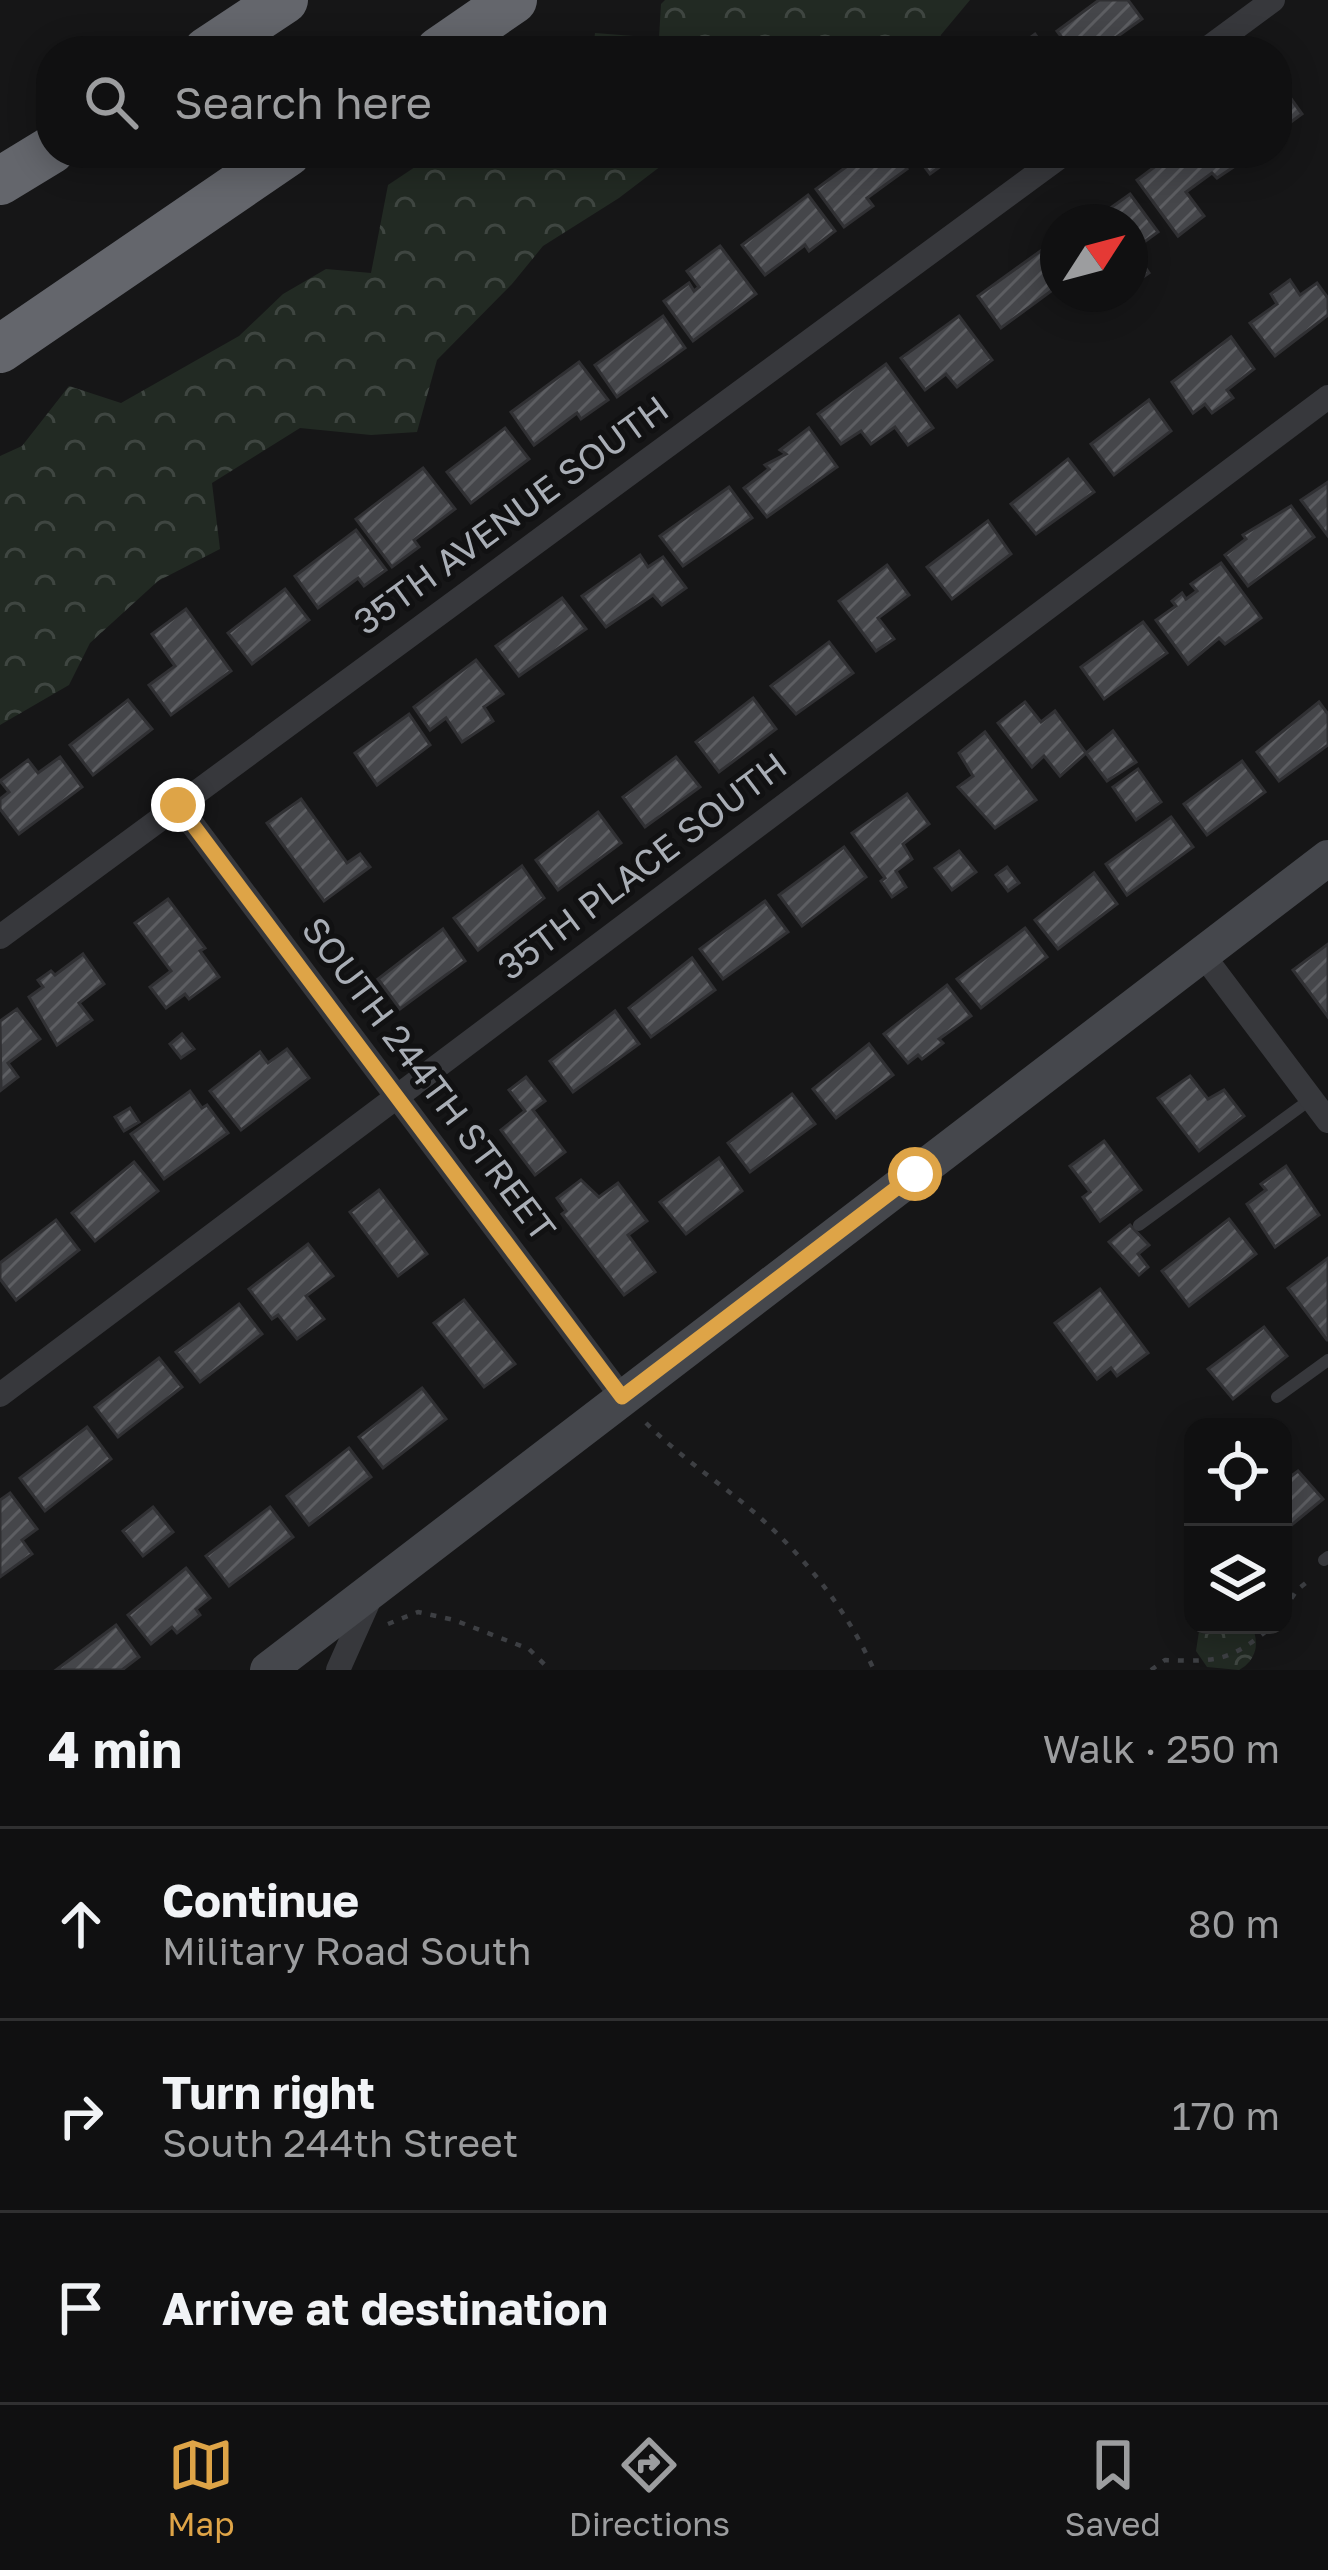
<!DOCTYPE html>
<html lang="en">
<head>
<meta charset="utf-8">
<style>
  body { margin:0; font-family:"Golos Text",sans-serif; background:#19191a; color:#f1f3f6 }
  .controls { position:absolute; right:36px; bottom:36px; display:grid; overflow:hidden; border-radius:24px; box-shadow:0 6px 30px #0003 }
  .controls button { width:108px; height:108px; display:grid; place-items:center; padding:0; border:0; border-bottom:3px solid #303031; background:#101011; color:#f1f3f6; font:60px sans-serif }
  .compass { position:absolute; left:1040px; top:204px; width:108px; height:108px; border-radius:50%; background:#101011; box-shadow:0 6px 30px #0003; rotate:54deg }
  .stop { position:absolute; width:36px; height:36px; margin:-27px; border:9px solid #dea447; border-radius:50%; background:#fff }
  .stop.end { background:#dea447; border-color:#fff; box-shadow:0 3px 12px #0008 }
  .list { margin:0; padding:0; list-style:none }
  h2 { display:flex; justify-content:space-between; align-items:center; height:156px; margin:0; padding:0 48px; font-size:51px }
  h2 small { font-size:39px; font-weight:400; color:#9c9d9f }
  .list li { display:grid; grid-template-columns:78px 1fr auto; gap:36px; align-items:center; box-sizing:border-box; height:192px; padding:0 48px; border-top:3px solid #303031 }
  .list b { display:block; font-size:45px; white-space:nowrap }
  .list p { margin:0; font-size:39px; white-space:nowrap; color:#9c9d9f }
  .list em { font-size:39px; font-style:normal; color:#9c9d9f }
  .icon { flex:none; width:66px; height:66px; fill:none; stroke:currentColor; stroke-width:2; stroke-linecap:round; stroke-linejoin:round }
  .map { position:relative; flex:none; width:1328px; height:1670px; overflow:hidden }
  .search { position:absolute; background:#101011; box-shadow:0 6px 30px #0003; left:36px; right:36px; top:36px; height:132px; display:flex; align-items:center; gap:30px; box-sizing:border-box; padding:0 42px; border-radius:48px; color:#9c9d9f; font-size:45px }
  .sheet { height:732px; background:#101011 }
  nav { display:flex; justify-content:space-around; align-items:center; box-sizing:border-box; height:168px; border-top:3px solid #303031; background:#101011; font-size:33px; color:#9c9d9f }
  nav a { display:grid; justify-items:center; gap:6px }
  nav .on { color:#dea447 }
  .map>svg:first-child { display:block }
  .forest { fill:url(#forest-crowns) }
  .building { fill:url(#building-hatch); stroke:#303033; stroke-width:3 }
  .lines { fill:none; stroke-linecap:round; stroke-linejoin:round }
  .path { stroke:#3d3f43; stroke-width:4.5; stroke-dasharray:6 9; stroke-linecap:butt }
  .service { stroke:#37383c; stroke-width:12 }
  .minor { stroke:#37383c; stroke-width:24 }
  .secondary { stroke:#45474c; stroke-width:36 }
  .motorway { stroke:#64666c; stroke-width:48 }
  .route { stroke:#dea447; stroke-width:15 }
  .labels { text-anchor:middle; stroke-width:10; stroke-linejoin:round; paint-order:stroke }
  .street-label { font-size:36px; fill:#a9aeb6; stroke:#111112 }
</style>
</head>
<body>
<div class="map">
<svg width="1328" height="1670" viewBox="0 0 1328 1670">
  <defs>
    <pattern id="forest-crowns" width="20" height="18" patternUnits="userSpaceOnUse" patternTransform="scale(3)"><rect width="20" height="18" fill="#222a23"/><path d="M2 6a3 3 0 1 1 6 0M12 15a3 3 0 1 1 6 0" fill="none" stroke="#3f4641"/></pattern>
    <pattern id="building-hatch" width="6" height="6" patternUnits="userSpaceOnUse" patternTransform="scale(3)"><rect width="6" height="6" fill="#45464a"/><path d="M-1 1l2-2M0 6l6-6M5 7l2-2" fill="none" stroke="#5d5e62"/></pattern>
  </defs>
  <rect width="100%" height="100%" fill="#161617"/>
  <g class="forest">
    <path d="M665,0H970L930,48L920,51H593L595,33L659,38L661,4Z"/>
    <path d="M436,153H678L619,198L543,246L512,284L437,360L417,432L371,435L300,428L212,483L220,549L158,581L90,643L69,685L0,725V456L22,446L69,386L121,403L239,336L283,294L326,269L371,273L388,185Z"/>
    <path d="M1200,1625H1251C1260,1642 1257,1660 1239,1670L1207,1667L1196,1651Z"/>
  </g>
  <g class="building">
    <path d="M1099,0H1128L1142,19L1097,51H1072L1057,31Z"/>
    <path d="M1035,34L1047,51H1012Z"/>
    <path d="M1279,82L1302,114L1277,132V83Z"/>
    <path d="M865,153H895L907,169L867,198L873,206L844,227L816,189Z"/>
    <path d="M914,153H959L930,174Z"/>
    <path d="M1173,153H1222L1235,166L1217,178L1212,173L1186,192L1204,216L1178,236L1137,180Z"/>
    <path d="M1130,194L1158,232L1133,250L1149,273L1132,285L1130,222H1099L1104,219L1102,214Z"/>
    <path d="M808,195L835,231L809,251L805,245L765,275L742,245Z"/>
    <path d="M720,246L756,294L693,341L664,301L689,283L694,291L699,287L687,271Z"/>
    <path d="M1046,247L1058,263V286L1001,328L978,296Z"/>
    <path d="M1290,280L1300,295L1317,283L1328,298V315L1275,356L1250,323L1277,304L1271,294Z"/>
    <path d="M663,316L685,348L617,397L595,365Z"/>
    <path d="M959,316L992,360L957,387L946,374L925,390L901,358Z"/>
    <path d="M1231,337L1254,369L1227,390L1233,398L1212,413L1205,404L1193,413L1172,382Z"/>
    <path d="M579,362L608,400L581,419L577,413L534,445L511,412Z"/>
    <path d="M886,364L933,428L908,445L895,427L871,444L861,431L841,444L818,414Z"/>
    <path d="M1149,400L1171,431L1114,475L1091,444Z"/>
    <path d="M505,428L529,459L471,503L447,472Z"/>
    <path d="M809,428L837,467L767,517L744,488L769,469L765,465L786,454L780,450Z"/>
    <path d="M1068,459L1094,492L1036,534L1011,504Z"/>
    <path d="M423,468L455,509L414,540L419,547L392,567L356,519Z"/>
    <path d="M1328,482V536L1301,500Z"/>
    <path d="M729,487L752,518L683,566L660,536Z"/>
    <path d="M1291,506L1314,537L1248,586L1225,555L1246,539L1243,535Z"/>
    <path d="M988,521L1011,554L952,599L927,567Z"/>
    <path d="M356,530L386,570L364,586L358,578L318,608L295,576Z"/>
    <path d="M640,555L648,567L663,557L686,588L662,605L653,595L606,627L582,596Z"/>
    <path d="M1221,563L1261,618L1225,644L1219,638L1188,664L1156,620L1176,606L1172,601L1182,593L1186,599L1197,591L1191,584Z"/>
    <path d="M887,565L909,595L878,618L894,639L876,651L839,601Z"/>
    <path d="M285,589L309,620L252,664L228,633Z"/>
    <path d="M562,598L586,629L519,676L496,646Z"/>
    <path d="M186,609L231,671L171,715L149,685L175,666L152,634Z"/>
    <path d="M1143,622L1167,653L1104,699L1081,667Z"/>
    <path d="M829,642L853,673L796,714L771,686Z"/>
    <path d="M476,660L503,694L484,707L493,721L462,742L446,718L430,730L414,707Z"/>
    <path d="M753,698L776,729L719,772L696,742Z"/>
    <path d="M128,700L152,729L93,775L70,745Z"/>
    <path d="M1025,702L1041,722L1055,711L1086,753L1060,776L1044,756L1032,767L998,723Z"/>
    <path d="M1319,702L1328,714V745L1279,781L1257,752Z"/>
    <path d="M409,714L430,745L377,785L355,753Z"/>
    <path d="M1113,731L1136,762L1107,781L1086,753Z"/>
    <path d="M985,732L1036,800L995,828L958,787L973,776L959,753Z"/>
    <path d="M60,757L82,787L19,834L0,809V799L9,792L0,781L28,760L38,773Z"/>
    <path d="M676,757L700,787L645,827L623,797Z"/>
    <path d="M1242,761L1265,792L1207,835L1184,804Z"/>
    <path d="M1138,769L1161,802L1136,820L1113,787Z"/>
    <path d="M907,794L929,824L903,844L912,859L896,871L906,887L892,897L881,881L885,878L852,833Z"/>
    <path d="M301,799L347,863L360,854L370,867L324,901L267,823Z"/>
    <path d="M598,812L621,843L558,890L536,860Z"/>
    <path d="M1171,817L1193,847L1127,895L1106,864Z"/>
    <path d="M844,847L866,877L802,926L779,895Z"/>
    <path d="M959,851L976,872L952,890L935,868Z"/>
    <path d="M522,866L544,898L478,950L454,918Z"/>
    <path d="M1007,867L1019,883L1008,891L996,875Z"/>
    <path d="M1094,873L1117,904L1058,949L1035,920Z"/>
    <path d="M168,899L205,948L200,951L219,977L189,999L185,994L166,1008L150,987L171,971L135,923Z"/>
    <path d="M765,901L788,932L723,979L700,949Z"/>
    <path d="M1025,928L1047,957L981,1008L957,979Z"/>
    <path d="M443,929L465,961L400,1009L378,979Z"/>
    <path d="M1328,944V1017L1293,970Z"/>
    <path d="M83,954L104,984L79,1003L92,1020L57,1045L29,997L43,987L38,980L51,971L55,975Z"/>
    <path d="M692,958L715,990L651,1037L629,1008Z"/>
    <path d="M947,985L971,1016L939,1039L943,1043L922,1059L918,1055L908,1063L884,1034Z"/>
    <path d="M17,1009L40,1039L8,1063L18,1077L1,1090L0,1021Z"/>
    <path d="M615,1011L639,1044L573,1092L550,1061Z"/>
    <path d="M182,1034L194,1049L181,1058L170,1044Z"/>
    <path d="M869,1044L893,1075L836,1118L813,1089Z"/>
    <path d="M287,1049L309,1078L241,1130L210,1091L260,1052L268,1063Z"/>
    <path d="M1190,1076L1208,1099L1224,1090L1244,1116L1199,1151L1158,1098Z"/>
    <path d="M526,1077L545,1101L533,1110L565,1152L535,1175L501,1130L525,1111L509,1090Z"/>
    <path d="M190,1091L202,1108L207,1105L228,1133L164,1179L131,1134Z"/>
    <path d="M792,1094L815,1124L750,1172L728,1143Z"/>
    <path d="M130,1108L139,1122L124,1131L115,1117Z"/>
    <path d="M1104,1141L1141,1190L1100,1221L1083,1197L1090,1192L1070,1166Z"/>
    <path d="M719,1158L742,1191L686,1234L660,1202Z"/>
    <path d="M134,1162L158,1191L95,1241L72,1213Z"/>
    <path d="M1286,1166L1319,1215L1275,1247L1247,1204L1266,1190L1261,1184Z"/>
    <path d="M581,1180L599,1197L618,1183L647,1221L628,1235L655,1272L624,1295L562,1214L566,1211L557,1198Z"/>
    <path d="M379,1190L427,1254L398,1276L350,1212Z"/>
    <path d="M1229,1219L1256,1254L1189,1306L1162,1271Z"/>
    <path d="M56,1220L79,1250L16,1300L0,1279V1263Z"/>
    <path d="M1130,1225L1149,1245L1138,1254L1148,1267L1139,1275L1109,1242Z"/>
    <path d="M308,1244L333,1276L306,1296L324,1319L297,1339L278,1315L272,1319L249,1289Z"/>
    <path d="M1328,1258V1340H1327L1288,1288Z"/>
    <path d="M1100,1289L1148,1353L1117,1376L1111,1368L1097,1379L1055,1323Z"/>
    <path d="M464,1300L515,1364L484,1387L434,1323Z"/>
    <path d="M239,1304L262,1334L200,1382L176,1352Z"/>
    <path d="M1264,1327L1287,1356L1233,1399L1208,1369Z"/>
    <path d="M159,1358L182,1387L118,1437L95,1407Z"/>
    <path d="M422,1388L446,1419L383,1468L359,1437Z"/>
    <path d="M87,1427L111,1459L45,1511L20,1478Z"/>
    <path d="M349,1448L371,1477L309,1525L287,1496Z"/>
    <path d="M1298,1471L1323,1499L1283,1532V1482Z"/>
    <path d="M10,1493L37,1529L22,1540L32,1554L0,1577V1500Z"/>
    <path d="M153,1507L173,1532L143,1556L123,1531Z"/>
    <path d="M270,1507L293,1537L229,1586L206,1556Z"/>
    <path d="M186,1568L210,1598L196,1609L200,1615L177,1633L172,1627L151,1644L128,1615Z"/>
    <path d="M116,1625L139,1657L122,1670H56Z"/>
  </g>
  <g class="lines">
    <g class="path">
      <path d="M646,1423C677,1454 714,1479 748,1507C802,1553 845,1606 874,1670"/>
      <path d="M1283,1611L1297,1590L1312,1578"/>
      <path d="M388,1624L418,1612L454,1620L529,1649L550,1670"/>
      <path d="M1151,1670L1165,1660C1220,1662 1230,1661 1274,1625"/>
    </g>
    <g class="service">
      <path d="M1139,1225L1311,1099"/>
      <path d="M1277,1397L1328,1360"/>
      <path d="M1324,1560L1328,1557"/>
    </g>
    <g class="minor">
      <path d="M1204,51L1273,0"/>
      <path d="M178,805L622,1397"/>
      <path d="M0,937L1065,153"/>
      <path d="M1203,955L1328,1121"/>
      <path d="M0,1395L1328,397"/>
      <path d="M338,1670L371,1596"/>
    </g>
    <path class="secondary" d="M268,1670L1328,858"/>
    <g class="motorway">
      <path d="M207,51L284,0"/>
      <path d="M439,51L513,0"/>
      <path d="M0,181L51,150"/>
      <path d="M0,349L287,153"/>
    </g>
  </g>
  <g class="lines">
    <path class="route" d="M178,805L622,1397L915,1174"/>
  </g>
  <g class="labels">
    <g class="street-label">
      <text transform="translate(511 515) rotate(-36)" y="13">35TH AVENUE SOUTH</text>
      <text transform="translate(642 866) rotate(-37)" y="13">35TH PLACE SOUTH</text>
      <text transform="translate(429 1079) rotate(53)" y="13">SOUTH 244TH STREET</text>
    </g>
  </g>
</svg>
<div class="controls">
<button><svg class="icon" aria-label="locate" viewBox="0 0 24 24"><circle cx="12" cy="12" r="6"/><path d="M12 2v4M12 18v4M2 12h4M18 12h4"/></svg></button>
<button><svg class="icon" aria-label="layers" viewBox="0 0 24 24"><path d="M12 4l9 5-9 5-9-5zM3 14l9 5 9-5"/></svg></button>
</div>
<svg class="compass" viewBox="-18 -18 36 36"><path d="M0-13l5 13h-10z" fill="#e53935"/><path d="M0 13l5-13h-10z" fill="#9c9d9f"/></svg>
<div class="stop" style="left:915px;top:1174px"></div>
<div class="stop end" style="left:178px;top:805px"></div>
<div class="search"><svg class="icon" aria-label="search" viewBox="0 0 24 24"><circle cx="10" cy="10" r="6"/><path d="M15 15l6 6"/></svg>Search here</div>
</div>
<section class="sheet">
<h2>4 min<small>Walk · 250 m</small></h2>
<ul class="list">
<li><svg class="icon" aria-label="ahead" viewBox="0 0 24 24"><path d="M12 20V5M6 11l6-6 6 6"/></svg><div><b>Continue</b><p>Military Road South</p></div><em>80 m</em></li>
<li><svg class="icon" aria-label="right" viewBox="0 0 24 24"><path d="M7 20v-9h11M14 6l5 5-5 5"/></svg><div><b>Turn right</b><p>South 244th Street</p></div><em>170 m</em></li>
<li><svg class="icon" aria-label="arrive" viewBox="0 0 24 24"><path d="M6 21V4h12l-3 4 3 4H6"/></svg><div><b>Arrive at destination</b></div></li>
</ul>
</section>
<nav>
<a class="on"><svg class="icon" aria-label="map" viewBox="0 0 24 24"><path d="M3 6l6-2 6 2 6-2v14l-6 2-6-2-6 2zM9 4v14M15 6v14"/></svg>Map</a>
<a><svg class="icon" aria-label="directions" viewBox="0 0 24 24"><path d="M12 3l9 9-9 9-9-9zM9 14v-3h6M13 9l2 2-2 2"/></svg>Directions</a>
<a><svg class="icon" aria-label="saved" viewBox="0 0 24 24"><path d="M7 4h10v16l-5-4-5 4z"/></svg>Saved</a>
</nav>
</body>
</html>
